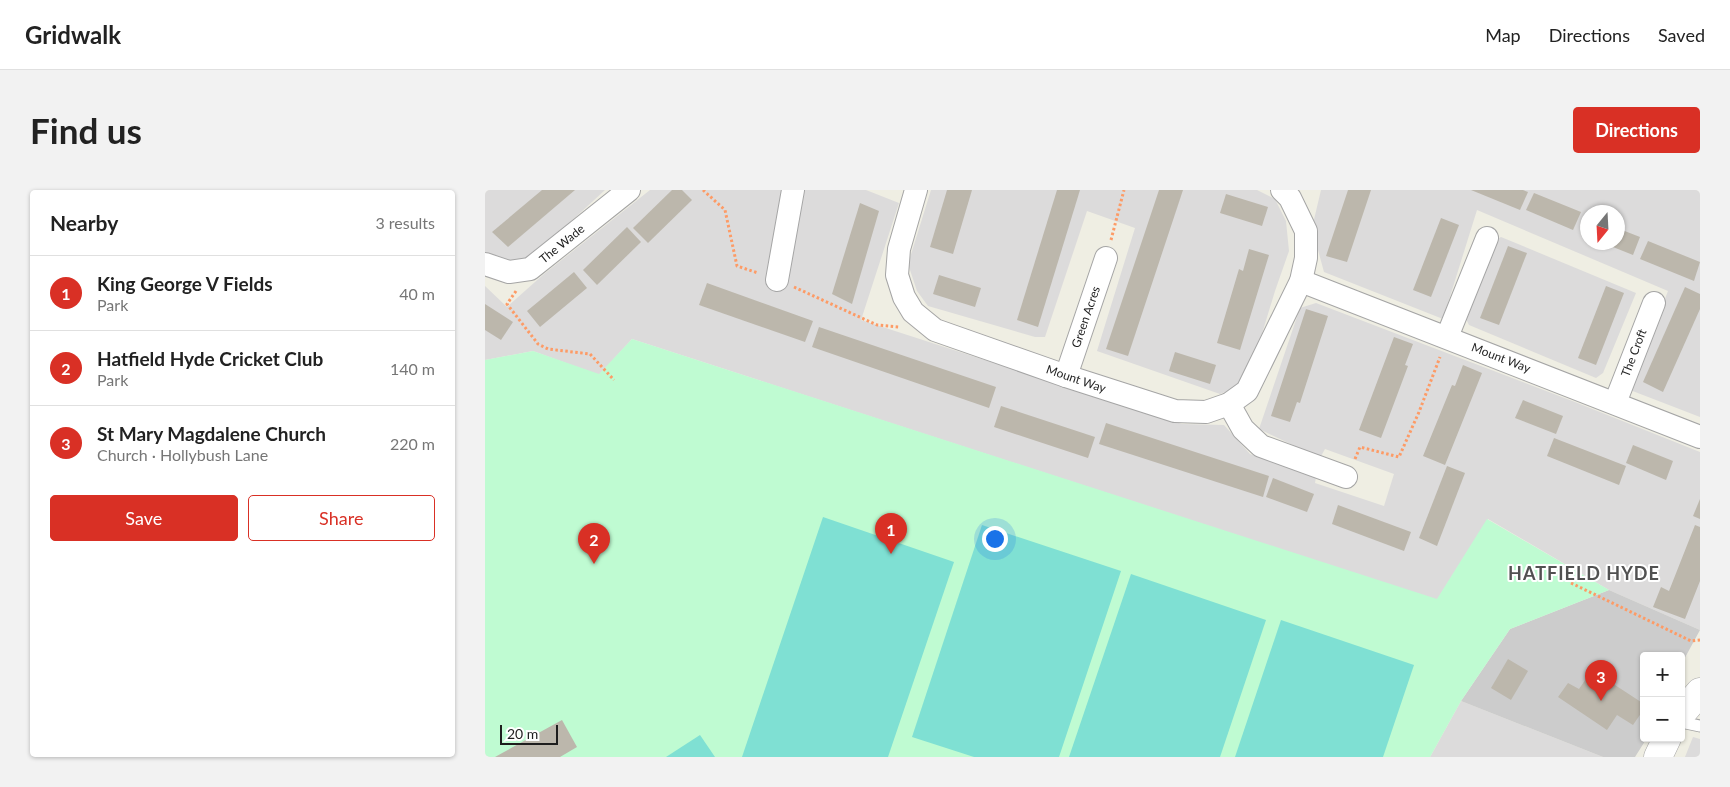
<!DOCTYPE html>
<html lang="en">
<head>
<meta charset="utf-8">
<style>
  body { margin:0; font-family:Lato,sans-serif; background:#f2f2f2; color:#222 }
  .controls { position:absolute; right:15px; bottom:15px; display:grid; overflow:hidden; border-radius:5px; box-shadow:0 1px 4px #0004 }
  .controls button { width:45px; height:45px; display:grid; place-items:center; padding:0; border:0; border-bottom:1px solid #e0e0e0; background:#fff; color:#222; font:25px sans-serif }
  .compass { position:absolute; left:1095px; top:15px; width:45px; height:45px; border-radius:50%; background:#fff; box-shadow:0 1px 4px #0004; rotate:198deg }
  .scale { position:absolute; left:15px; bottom:12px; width:58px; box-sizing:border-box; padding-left:5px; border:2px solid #1e1e1e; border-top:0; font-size:14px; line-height:18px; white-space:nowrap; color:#1e1e1e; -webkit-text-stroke:4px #fff; paint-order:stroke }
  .you { position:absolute; left:509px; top:348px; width:18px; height:18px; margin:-12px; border:4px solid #fff; border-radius:50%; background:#1a73e8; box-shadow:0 0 0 8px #1a73e833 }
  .badge { display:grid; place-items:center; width:32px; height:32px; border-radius:50%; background:#d93025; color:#fff; font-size:16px; font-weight:700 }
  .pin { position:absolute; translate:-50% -41px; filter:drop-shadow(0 1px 2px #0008) }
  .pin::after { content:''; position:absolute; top:26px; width:18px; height:15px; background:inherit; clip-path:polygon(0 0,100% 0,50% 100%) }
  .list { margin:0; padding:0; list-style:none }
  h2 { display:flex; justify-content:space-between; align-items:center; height:65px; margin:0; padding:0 20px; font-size:21px }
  h2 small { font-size:16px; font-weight:400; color:#767676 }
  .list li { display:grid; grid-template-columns:32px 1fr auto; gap:15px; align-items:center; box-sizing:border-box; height:75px; padding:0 20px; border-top:1px solid #e0e0e0 }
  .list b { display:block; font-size:19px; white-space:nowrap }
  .list p { margin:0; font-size:16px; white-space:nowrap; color:#767676 }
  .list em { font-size:16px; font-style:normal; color:#767676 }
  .actions { display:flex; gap:10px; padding:15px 20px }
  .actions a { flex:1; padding:11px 0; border:1px solid #d93025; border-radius:5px; text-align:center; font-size:18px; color:#d93025 }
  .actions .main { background:#d93025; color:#fff }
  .map { position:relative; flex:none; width:1215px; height:567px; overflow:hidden; border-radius:5px }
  header { display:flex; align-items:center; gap:30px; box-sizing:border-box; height:70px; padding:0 25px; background:#fff; border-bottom:1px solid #e0e0e0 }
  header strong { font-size:24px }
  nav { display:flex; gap:28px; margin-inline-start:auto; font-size:18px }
  .intro { display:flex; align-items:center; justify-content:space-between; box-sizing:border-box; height:120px; padding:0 30px }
  h1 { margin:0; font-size:35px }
  .button { padding:12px 22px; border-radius:5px; background:#d93025; color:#fff; font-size:18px; font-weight:700 }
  main { display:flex; gap:30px; padding:0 30px }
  aside { flex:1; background:#fff; border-radius:5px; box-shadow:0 1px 4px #0004 }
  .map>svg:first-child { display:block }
  .residential { fill:#dcdbdb; fill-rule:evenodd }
  .religious { fill:#ccc }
  .park { fill:#bffbd2 }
  .pitch { fill:#7fe0d3 }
  .building { fill:#bcb7ac }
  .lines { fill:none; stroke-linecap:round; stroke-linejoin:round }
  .service-casing { stroke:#a5a5a5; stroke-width:13 }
  .minor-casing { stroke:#a5a5a5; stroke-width:24 }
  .tertiary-casing { stroke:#a5a5a5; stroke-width:29 }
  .path { stroke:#fd9b66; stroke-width:3; stroke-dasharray:2.5 2.5; stroke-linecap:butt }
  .service { stroke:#fff; stroke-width:11 }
  .minor { stroke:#fff; stroke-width:22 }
  .tertiary { stroke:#fff; stroke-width:28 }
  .labels { text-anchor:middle; stroke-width:4; stroke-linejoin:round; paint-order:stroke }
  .street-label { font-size:12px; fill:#1e1e1e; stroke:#fff }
  .district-label { font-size:18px; font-weight:bold; letter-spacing:1px; fill:#515151; stroke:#fff }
</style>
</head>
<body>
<header>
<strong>Gridwalk</strong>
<nav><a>Map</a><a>Directions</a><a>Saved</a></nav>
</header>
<div class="intro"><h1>Find us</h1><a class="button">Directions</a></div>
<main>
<aside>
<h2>Nearby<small>3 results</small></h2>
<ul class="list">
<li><span class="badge">1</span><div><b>King George V Fields</b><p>Park</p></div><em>40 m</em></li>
<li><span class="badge">2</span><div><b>Hatfield Hyde Cricket Club</b><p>Park</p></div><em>140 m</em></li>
<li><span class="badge">3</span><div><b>St Mary Magdalene Church</b><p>Church · Hollybush Lane</p></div><em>220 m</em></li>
</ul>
<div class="actions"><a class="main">Save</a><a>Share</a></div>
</aside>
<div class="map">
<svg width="1215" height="567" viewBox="0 0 1215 567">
  <rect width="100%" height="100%" fill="#efeee3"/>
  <g class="residential">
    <path d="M0,0H120L44,70L30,73L0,64Z"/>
    <path d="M165,0H381L414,13L376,130L697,234L739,235L765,264L831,287L830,293L899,316L909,284L840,259L835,268L774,239L815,118L831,113L1090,212L1215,262V440L1124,400L1003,329L952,410L147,149L114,185L48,161L0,170V96L22,117L59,84Z"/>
    <path d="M446,0H772L790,9L801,31L804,61L790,101L772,160L754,197L735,204L612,161L650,38L602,21L560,147H550L443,116L432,101L423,74Z"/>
    <path d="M836,0H1215V227L1145,200L1183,101L992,20L958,129L839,82L827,38ZM1102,22H1132V52H1102Z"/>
    <path d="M1016,47L1151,103L1118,183L1111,188L984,135L980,127L1007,52Z"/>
    <path d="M976,511L1118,567H945Z"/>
    <path d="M1208,547L1215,549V567H1200Z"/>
  </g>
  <path class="religious" d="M1124,400L1215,440L1196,475V466H1159V548H1162L1150,567H1118L976,511L1025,439Z"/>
  <path class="park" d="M147,149L952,409L1002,329L1124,400L1025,439L976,511L945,567H0V170L48,161L114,184Z"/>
  <g class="pitch">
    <path d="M338,327L469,372L403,567H257Z"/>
    <path d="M497,335L636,381L574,567H489L427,547Z"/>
    <path d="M646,384L781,430L735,567H584Z"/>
    <path d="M796,430L929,475L898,567H750Z"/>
    <path d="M215,545L230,567H181Z"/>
  </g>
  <g class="building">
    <path d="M57,0H90L23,57L7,42Z"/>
    <path d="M187,0H197L207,10L163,53L148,38Z"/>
    <path d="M462,0H487L468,64L445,57Z"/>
    <path d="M572,0H595L553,137L532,130Z"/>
    <path d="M674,0H698L643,166L621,159Z"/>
    <path d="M863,0H886L862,72L841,66Z"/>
    <path d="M986,0H1038L1043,2L1035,20Z"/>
    <path d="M1049,3L1096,22L1088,40L1041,20Z"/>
    <path d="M741,4L783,17L777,36L735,23Z"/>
    <path d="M375,13L394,21L367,114L347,104Z"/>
    <path d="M956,28L974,35L946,107L928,100Z"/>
    <path d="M142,37L156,52L112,95L98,80Z"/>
    <path d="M1132,38L1155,47L1148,65L1118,53L1132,52Z"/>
    <path d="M1163,51L1215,72L1209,91L1155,69Z"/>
    <path d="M1023,56L1042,63L1014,135L995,128Z"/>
    <path d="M764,59L784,65L755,160L732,153L754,79L758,81Z"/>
    <path d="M89,82L102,98L55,137L42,121Z"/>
    <path d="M454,85L496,98L490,117L448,104Z"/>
    <path d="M222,93L328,131L320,152L214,115Z"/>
    <path d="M1121,96L1139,103L1111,175L1093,168Z"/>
    <path d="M1200,97L1215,104V119L1178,202L1158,192Z"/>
    <path d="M0,114L28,132L16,150L0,140Z"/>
    <path d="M821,119L843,126L815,213L812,212L805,232L786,226Z"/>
    <path d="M334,137L511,197L504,218L327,157Z"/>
    <path d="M909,147L928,154L920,175L923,176L896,248L874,240Z"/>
    <path d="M690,162L731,175L725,194L684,181Z"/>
    <path d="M978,175L997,183L960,275L938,266L967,195L970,196Z"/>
    <path d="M1038,210L1078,226L1071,244L1030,228Z"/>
    <path d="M516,216L610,247L603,268L509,237Z"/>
    <path d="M621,233L784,286L778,307L614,254Z"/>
    <path d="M1069,248L1141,276L1134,295L1062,266Z"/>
    <path d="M1148,255L1188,271L1181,290L1141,273Z"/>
    <path d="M962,276L980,283L952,356L934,348Z"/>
    <path d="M788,288L829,304L822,322L781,307Z"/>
    <path d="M1215,309V329L1208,326Z"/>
    <path d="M853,315L926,342L919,361L847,334Z"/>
    <path d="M1210,335L1215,337V391L1200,429L1168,417L1176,397L1184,401Z"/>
    <path d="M1023,469L1043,481L1026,510L1006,498Z"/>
    <path d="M1107,480L1159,514V519L1148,535L1132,525L1122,540L1073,507L1083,493L1094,499Z"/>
    <path d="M77,530L92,557L75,567H10Z"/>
  </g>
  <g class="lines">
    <defs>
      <path id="service" d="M1196,532L1215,536"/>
      <g id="minor">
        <path d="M431,0L414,59L412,85L419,107L428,122L450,140L581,186L690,221L721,222L744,214L762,201L816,91L821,68V41L805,8L797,0"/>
        <path d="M0,74L24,82L45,79L144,0"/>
        <path d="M292,90L308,0"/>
        <path d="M816,91L1215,247"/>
        <path d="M962,147L1002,48"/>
        <path d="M581,186L621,68"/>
        <path d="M1130,213L1169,113"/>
        <path d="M744,214L758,239L776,256L861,287"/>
      </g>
      <g id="tertiary">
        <path d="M1196,524L1215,502"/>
        <path d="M1173,567L1182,548"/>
      </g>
    </defs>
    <use href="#service" class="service-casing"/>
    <use href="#minor" class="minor-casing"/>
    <use href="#tertiary" class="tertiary-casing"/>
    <g class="path">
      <path d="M218,0L240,20L252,76L273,83"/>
      <path d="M626,50L639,0"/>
      <path d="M309,97L392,135L414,137"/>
      <path d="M31,101L22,114L53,154L63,159L105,164L129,190"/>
      <path d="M870,269L875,257L914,267L934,222L955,167"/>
      <path d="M1086,393L1206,451L1215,450"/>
    </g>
    <use href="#service" class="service"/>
    <use href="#minor" class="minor"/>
    <use href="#tertiary" class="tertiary"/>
  </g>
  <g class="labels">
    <g class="street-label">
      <text transform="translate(77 54) rotate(-39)" y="4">The Wade</text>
      <text transform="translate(601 127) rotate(-71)" y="4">Green Acres</text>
      <text transform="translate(1149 163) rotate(-69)" y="4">The Croft</text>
      <text transform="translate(1016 168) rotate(21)" y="4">Mount Way</text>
      <text transform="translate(591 189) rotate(19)" y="4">Mount Way</text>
    </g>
    <g class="district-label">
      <text x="1099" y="390">HATFIELD HYDE</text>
    </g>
  </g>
</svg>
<div class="controls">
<button>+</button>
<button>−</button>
</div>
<svg class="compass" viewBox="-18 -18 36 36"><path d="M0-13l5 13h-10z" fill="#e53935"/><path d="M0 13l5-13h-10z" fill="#767676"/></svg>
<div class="scale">20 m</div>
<div class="you"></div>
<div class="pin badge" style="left:406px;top:364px">1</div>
<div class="pin badge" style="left:109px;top:374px">2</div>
<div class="pin badge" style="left:1116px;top:511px">3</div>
</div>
</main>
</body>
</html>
